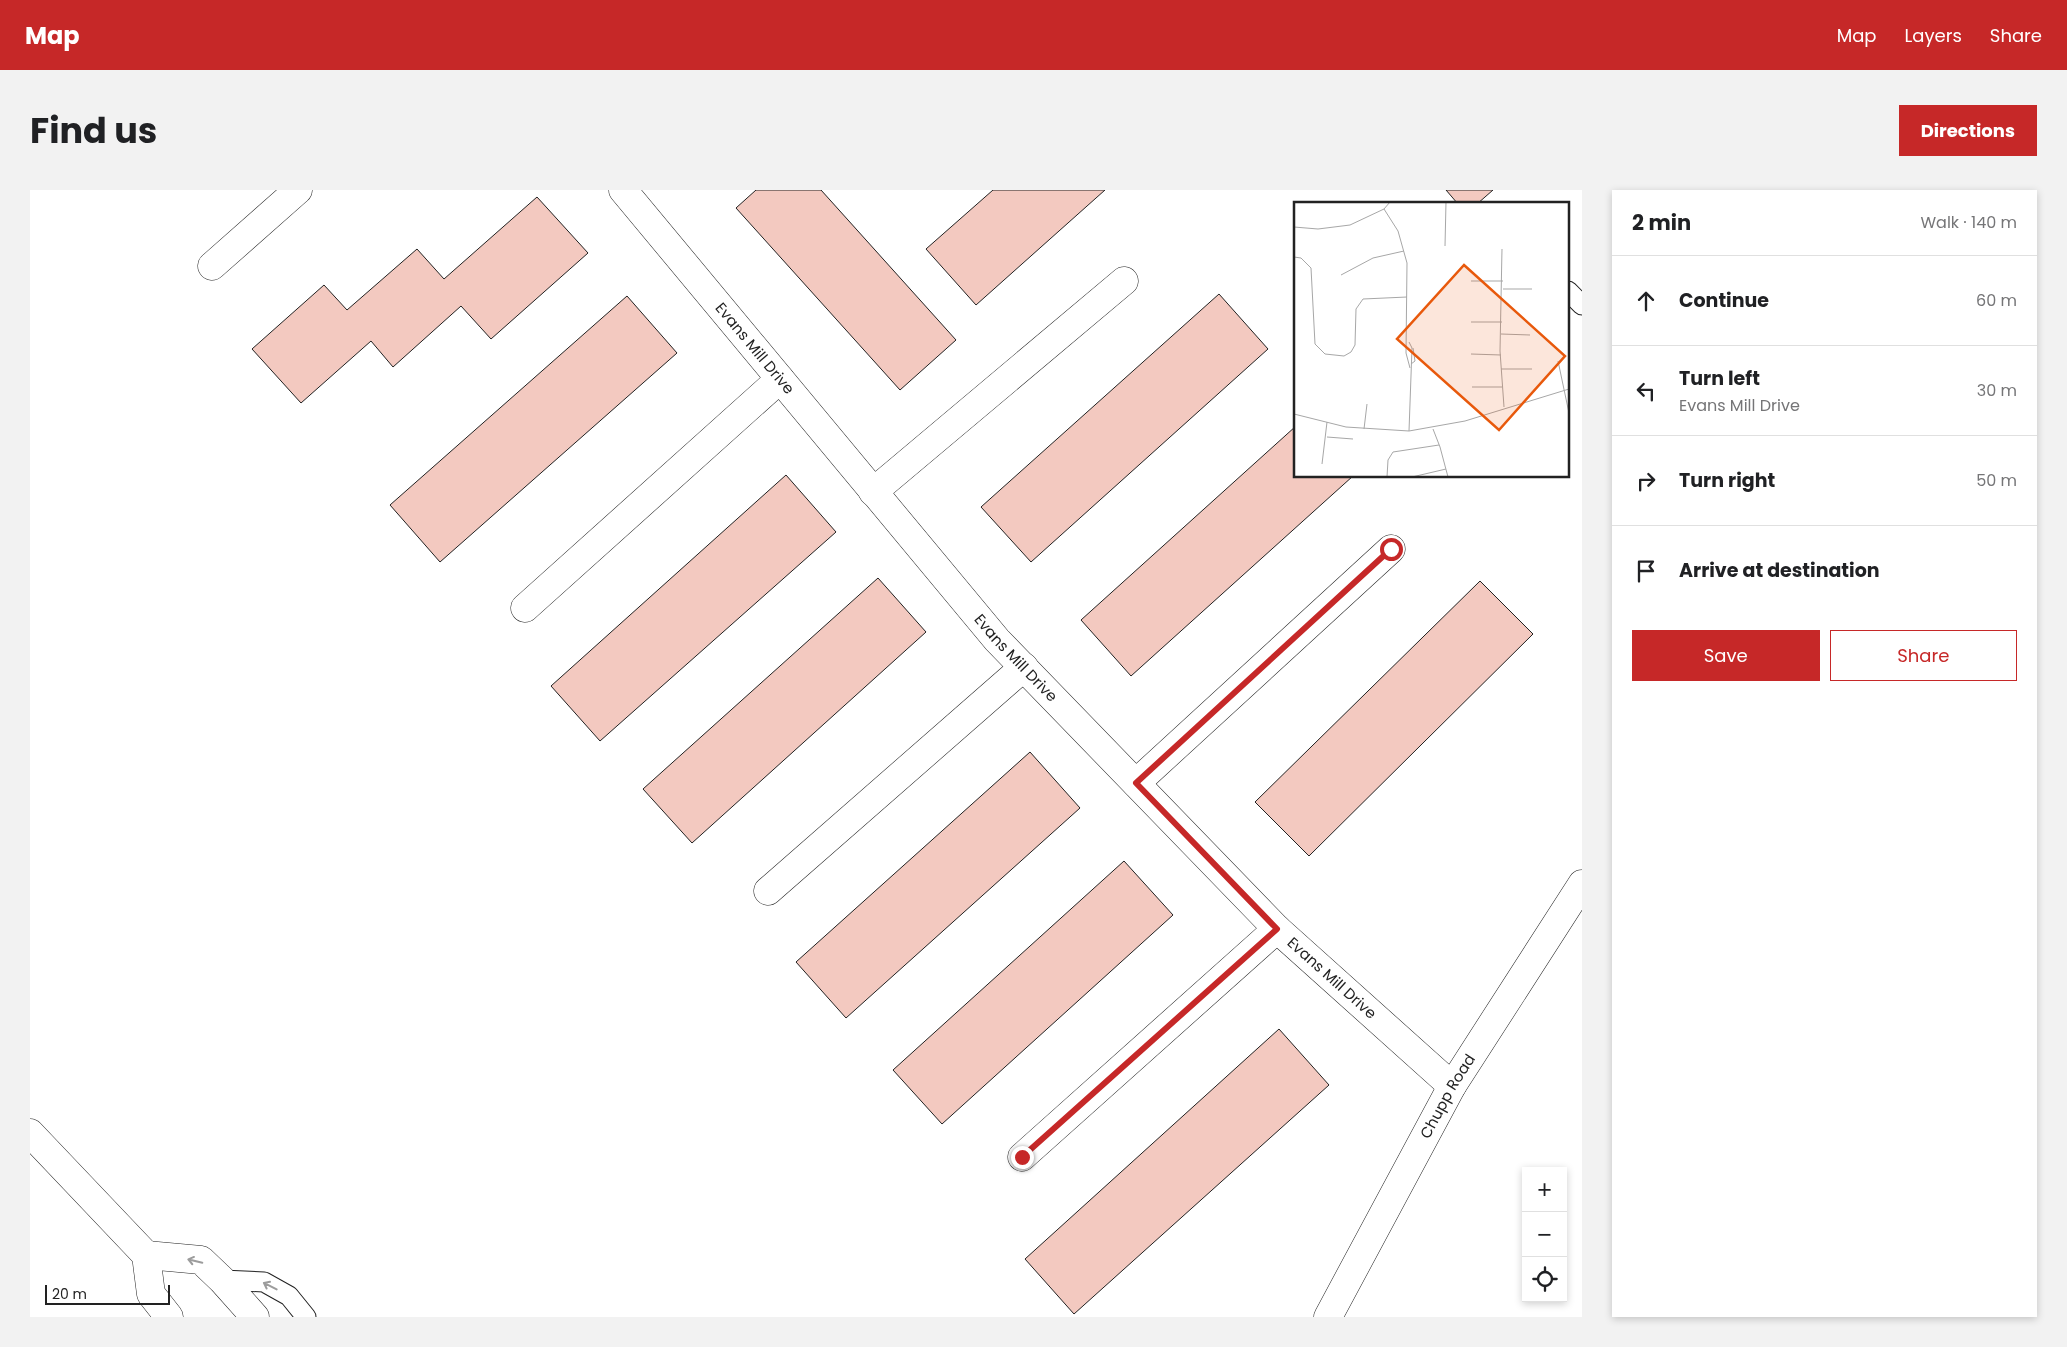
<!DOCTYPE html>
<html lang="en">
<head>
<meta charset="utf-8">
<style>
  body { margin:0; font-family:Poppins,sans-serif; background:#f2f2f2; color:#202124 }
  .controls { position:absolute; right:15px; bottom:15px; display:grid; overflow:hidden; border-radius:0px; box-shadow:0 2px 8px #0003 }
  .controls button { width:45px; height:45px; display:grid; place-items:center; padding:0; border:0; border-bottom:1px solid #e0e0e0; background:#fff; color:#202124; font:25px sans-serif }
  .scale { position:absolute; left:15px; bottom:12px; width:125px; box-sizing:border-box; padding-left:5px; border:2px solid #222; border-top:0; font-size:14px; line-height:18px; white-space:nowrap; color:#222; -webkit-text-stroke:4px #fff; paint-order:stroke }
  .stop { position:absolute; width:15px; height:15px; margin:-11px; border:4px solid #c62828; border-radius:50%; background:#fff }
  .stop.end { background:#c62828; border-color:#fff; box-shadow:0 1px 5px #0008 }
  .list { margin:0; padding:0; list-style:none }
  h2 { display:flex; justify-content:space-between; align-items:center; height:65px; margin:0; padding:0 20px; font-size:21px }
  h2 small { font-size:16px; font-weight:400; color:#757577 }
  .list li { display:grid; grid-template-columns:32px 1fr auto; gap:15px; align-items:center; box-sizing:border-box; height:90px; padding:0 20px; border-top:1px solid #e0e0e0 }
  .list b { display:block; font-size:19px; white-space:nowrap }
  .list p { margin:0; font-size:16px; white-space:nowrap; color:#757577 }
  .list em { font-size:16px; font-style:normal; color:#757577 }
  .actions { display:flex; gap:10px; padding:15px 20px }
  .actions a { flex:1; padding:11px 0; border:1px solid #c62828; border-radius:0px; text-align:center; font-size:18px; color:#c62828 }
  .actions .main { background:#c62828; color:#fff }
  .icon { flex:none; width:28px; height:28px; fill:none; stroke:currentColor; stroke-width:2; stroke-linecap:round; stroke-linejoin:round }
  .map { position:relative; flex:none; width:1552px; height:1127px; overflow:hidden; border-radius:0px }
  header { display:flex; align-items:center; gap:30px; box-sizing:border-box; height:70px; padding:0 25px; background:#c62828; color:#fff }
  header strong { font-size:24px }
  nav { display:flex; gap:28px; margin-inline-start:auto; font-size:18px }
  .intro { display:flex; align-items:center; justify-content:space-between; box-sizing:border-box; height:120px; padding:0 30px }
  h1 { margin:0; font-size:35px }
  .button { padding:12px 22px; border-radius:0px; background:#c62828; color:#fff; font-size:18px; font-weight:700 }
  main { display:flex; gap:30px; padding:0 30px }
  aside { flex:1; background:#fff; border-radius:0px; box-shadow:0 2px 8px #0003 }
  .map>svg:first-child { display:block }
  .building { fill:#f3c9c0; stroke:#222 }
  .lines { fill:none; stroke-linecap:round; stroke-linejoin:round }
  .lane-casing { stroke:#222; stroke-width:21 }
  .street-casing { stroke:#222; stroke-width:29 }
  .secondary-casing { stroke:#222; stroke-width:29 }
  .lane { stroke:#fff; stroke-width:19 }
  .street { stroke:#fff; stroke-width:28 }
  .secondary { stroke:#fff; stroke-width:28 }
  .oneway { stroke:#9c9c9c }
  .route { stroke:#c62828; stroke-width:6 }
  .labels { text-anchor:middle; stroke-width:4; stroke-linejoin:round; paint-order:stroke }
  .street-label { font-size:15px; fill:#222; stroke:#fff }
  .inset-road { fill:none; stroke:#a7a7a7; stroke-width:1 }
  .view { fill:#e8590c; fill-opacity:0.15; stroke:#e8590c; stroke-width:2.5 }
  .inset-edge { fill:none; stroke:#222; stroke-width:2.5 }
</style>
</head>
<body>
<header>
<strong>Map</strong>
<nav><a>Map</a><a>Layers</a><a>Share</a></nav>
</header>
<div class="intro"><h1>Find us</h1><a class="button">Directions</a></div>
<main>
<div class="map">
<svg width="1552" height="1127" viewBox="0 0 1552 1127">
  <rect width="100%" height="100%" fill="#fff"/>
  <g class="building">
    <path d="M726,0H791L926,150L870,200L706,18Z"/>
    <path d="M963,0H1075L946,115L896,59Z"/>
    <path d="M1416,0H1463L1447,14H1428Z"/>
    <path d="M507,7L558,63L461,149L431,116L363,177L341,151L271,213L222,159L294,95L317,120L387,59L414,89Z"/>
    <path d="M1189,104L1238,159L1001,372L951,317Z"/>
    <path d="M597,106L647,163L410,372L360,315Z"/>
    <path d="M1266,236V286H1323L1101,486L1051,430Z"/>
    <path d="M756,285L806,342L570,551L521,496Z"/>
    <path d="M848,388L896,442L662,653L613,599Z"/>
    <path d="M1450,391L1503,444L1279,666L1225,612Z"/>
    <path d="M1000,562L1050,618L816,828L766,772Z"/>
    <path d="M1094,671L1143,725L912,934L863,880Z"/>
    <path d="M1249,839L1299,895L1044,1124L995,1069Z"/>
  </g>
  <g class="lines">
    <defs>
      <g id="lane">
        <path d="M1538,101L1552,115"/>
        <path d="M192,1090L234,1092L259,1106L276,1127"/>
      </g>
      <g id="street">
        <path id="s1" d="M593,0L967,450L1247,739L1422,896"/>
        <path d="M182,76L268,0"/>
        <path d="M843,302L1094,91"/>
        <path d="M495,418L750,189"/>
        <path d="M1106,593L1361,359"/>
        <path d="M738,701L994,477"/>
        <path d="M0,943L116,1065L121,1104L139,1127"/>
        <path d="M992,967L1247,739"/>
        <path d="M116,1065L171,1070L192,1090L225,1127"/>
      </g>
      <g id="secondary">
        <path id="s2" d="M1298,1127L1422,896L1552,694"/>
      </g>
    </defs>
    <use href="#lane" class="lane-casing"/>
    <use href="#street" class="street-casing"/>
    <use href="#secondary" class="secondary-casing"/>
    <use href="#lane" class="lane"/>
    <use href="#street" class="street"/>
    <use href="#secondary" class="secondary"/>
  </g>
  <defs><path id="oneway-shaft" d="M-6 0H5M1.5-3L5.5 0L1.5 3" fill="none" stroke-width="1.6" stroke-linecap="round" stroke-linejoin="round" transform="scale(1.25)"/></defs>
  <g class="oneway">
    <use href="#oneway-shaft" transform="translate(165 1071) rotate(-167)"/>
    <use href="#oneway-shaft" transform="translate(240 1096) rotate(-153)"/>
  </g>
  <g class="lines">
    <path class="route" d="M992,967L1247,739L1106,593L1361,359"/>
  </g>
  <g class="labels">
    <g class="street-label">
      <text dy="5" stroke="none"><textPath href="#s1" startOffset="206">Evans Mill Drive</textPath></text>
      <text dy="5" stroke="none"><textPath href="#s1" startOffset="611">Evans Mill Drive</textPath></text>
      <text dy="5" stroke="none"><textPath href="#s1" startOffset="1061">Evans Mill Drive</textPath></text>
      <text dy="5" stroke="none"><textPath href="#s2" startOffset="251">Chupp Road</textPath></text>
    </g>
  </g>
  <g transform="translate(1264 12)">
    <rect width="275" height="275" fill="#fff"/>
    <path class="inset-road" d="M96,0L90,7L104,29L113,61L112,151L116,166M0,25L24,27L56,23L90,7M151,44L152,0M208,47L206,149L210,205M0,55L7,56L17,66L21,142L31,152L50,154L57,150L61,143L62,107L69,97L113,95M47,73L79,56L110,49M177,79H209M209,87H238M177,120H208M207,132L236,133M115,140L118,146L115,229M177,152L207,153M264,159L275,211M117,162L121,159L119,146M207,167H238M178,185H208M0,212L52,225L115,229L171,219L275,187M70,227L73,202M139,227L146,245M33,235L59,237M146,245L154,275M28,262L33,220M93,275L94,258L99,250L145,243M118,275L152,267"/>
    <path class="view" d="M170,63L271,154L205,228L103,137Z"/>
    <rect width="275" height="275" class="inset-edge"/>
  </g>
</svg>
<div class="controls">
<button>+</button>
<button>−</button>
<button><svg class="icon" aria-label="locate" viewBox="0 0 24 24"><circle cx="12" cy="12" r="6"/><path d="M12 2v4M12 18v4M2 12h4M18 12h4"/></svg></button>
</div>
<div class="scale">20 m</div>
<div class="stop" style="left:1361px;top:359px"></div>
<div class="stop end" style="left:992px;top:967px"></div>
</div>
<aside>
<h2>2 min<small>Walk · 140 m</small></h2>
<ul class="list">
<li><svg class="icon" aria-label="ahead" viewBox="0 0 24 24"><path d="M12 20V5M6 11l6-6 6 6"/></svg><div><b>Continue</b></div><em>60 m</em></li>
<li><svg class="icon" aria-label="left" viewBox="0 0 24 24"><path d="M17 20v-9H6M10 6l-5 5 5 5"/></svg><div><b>Turn left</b><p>Evans Mill Drive</p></div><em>30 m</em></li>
<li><svg class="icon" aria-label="right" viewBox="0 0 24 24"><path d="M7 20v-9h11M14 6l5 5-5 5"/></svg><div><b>Turn right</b></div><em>50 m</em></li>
<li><svg class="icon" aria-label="arrive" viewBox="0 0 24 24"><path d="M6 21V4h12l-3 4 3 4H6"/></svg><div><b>Arrive at destination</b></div></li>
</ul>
<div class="actions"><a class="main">Save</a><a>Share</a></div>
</aside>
</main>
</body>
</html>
